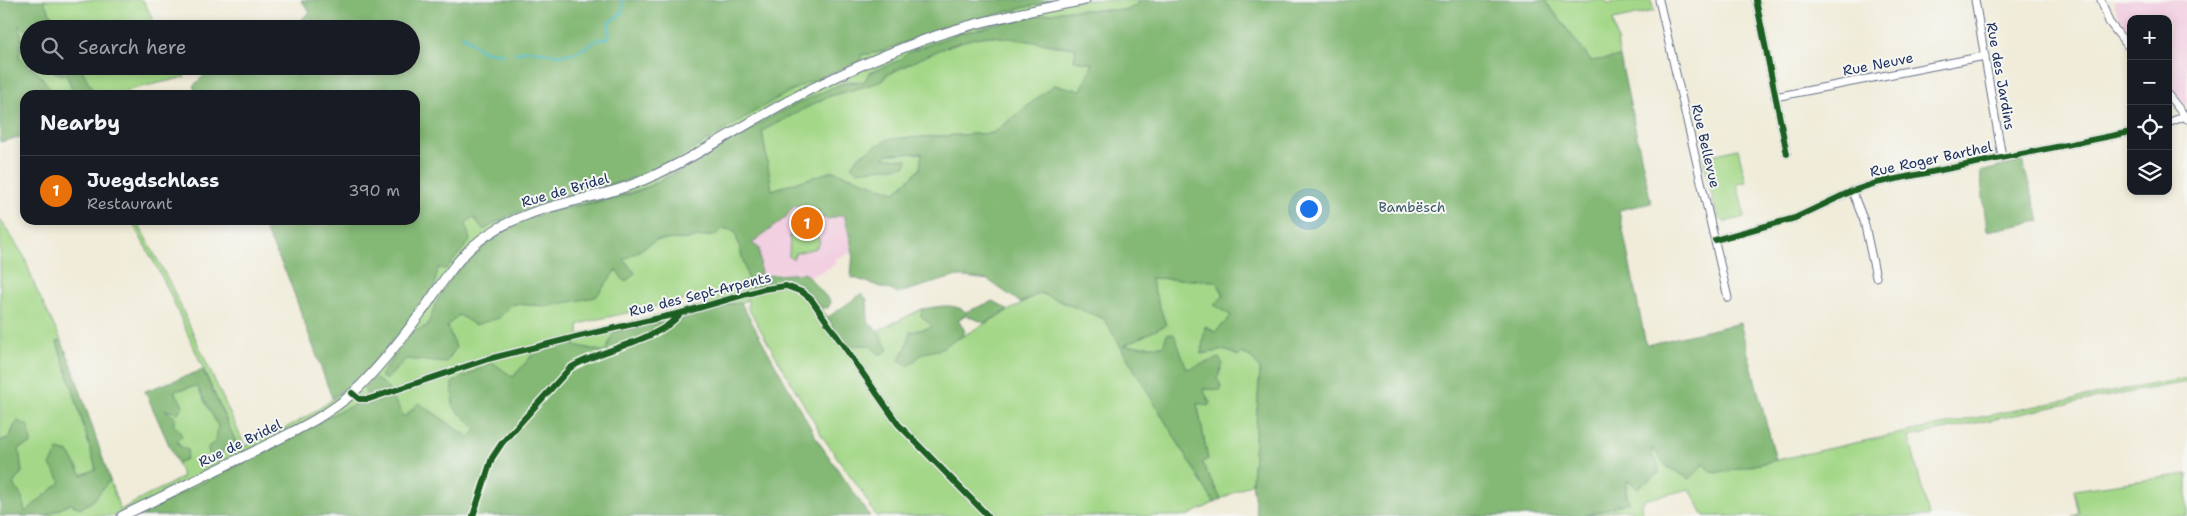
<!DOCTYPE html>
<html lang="en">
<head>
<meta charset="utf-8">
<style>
  body { margin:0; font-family:"Shantell Sans",sans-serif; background:#20242c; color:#f1f3f6 }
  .controls { position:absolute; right:15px; top:15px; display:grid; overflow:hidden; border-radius:10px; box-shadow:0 2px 8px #0003 }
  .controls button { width:45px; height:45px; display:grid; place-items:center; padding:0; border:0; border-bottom:1px solid #363941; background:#171b24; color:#f1f3f6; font:25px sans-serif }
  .you { position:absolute; left:1308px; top:208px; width:18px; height:18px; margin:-12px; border:4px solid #fff; border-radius:50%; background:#1a73e8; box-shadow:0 0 0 8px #1a73e833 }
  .badge { display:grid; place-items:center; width:32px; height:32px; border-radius:50%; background:#8c9099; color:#fff; font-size:16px; font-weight:700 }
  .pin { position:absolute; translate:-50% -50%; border:2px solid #fff; box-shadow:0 1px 5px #0006 }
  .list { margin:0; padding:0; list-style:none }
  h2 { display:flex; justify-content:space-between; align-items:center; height:65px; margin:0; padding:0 20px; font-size:21px }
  h2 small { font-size:16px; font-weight:400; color:#9ea1a6 }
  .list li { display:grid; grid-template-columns:32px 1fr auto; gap:15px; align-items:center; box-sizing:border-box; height:70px; padding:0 20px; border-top:1px solid #363941 }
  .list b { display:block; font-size:19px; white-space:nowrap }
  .list p { margin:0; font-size:16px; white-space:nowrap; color:#9ea1a6 }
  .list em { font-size:16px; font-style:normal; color:#9ea1a6 }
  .icon { flex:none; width:28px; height:28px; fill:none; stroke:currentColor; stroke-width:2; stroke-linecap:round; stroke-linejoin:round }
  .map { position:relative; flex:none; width:2187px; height:516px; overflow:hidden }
  .search { position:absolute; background:#171b24; box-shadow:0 2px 8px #0003; left:20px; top:20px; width:400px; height:55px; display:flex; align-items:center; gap:12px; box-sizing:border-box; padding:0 18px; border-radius:28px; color:#9ea1a6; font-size:19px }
  .panel { position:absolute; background:#171b24; box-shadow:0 2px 8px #0003; left:20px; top:90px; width:400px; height:135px; border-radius:15px }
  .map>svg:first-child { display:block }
  .built { fill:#f2cfe1 }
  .green { fill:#a4d888; stroke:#608473; fill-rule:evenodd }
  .forest { fill:#83b874; stroke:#4f7469; fill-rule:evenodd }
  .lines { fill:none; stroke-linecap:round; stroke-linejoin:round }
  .stream { stroke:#4cbbc1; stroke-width:2.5 }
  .minor-casing { stroke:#667189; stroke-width:9 }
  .secondary-casing { stroke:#667189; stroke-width:11 }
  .minor { stroke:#fff; stroke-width:7 }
  .secondary { stroke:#fff; stroke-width:9 }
  .cycleway-casing { stroke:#f6f6f2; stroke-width:9 }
  .cycleway { stroke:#1b5e20; stroke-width:6 }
  .labels { text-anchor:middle; stroke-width:4; stroke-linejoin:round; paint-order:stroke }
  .street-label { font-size:14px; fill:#1b2f5e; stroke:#f6f6f2 }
  .park-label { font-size:14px; fill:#3d5968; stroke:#f6f6f2 }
</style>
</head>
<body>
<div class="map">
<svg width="2187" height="516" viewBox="0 0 2187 516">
  <rect width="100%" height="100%" fill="#f6f6f2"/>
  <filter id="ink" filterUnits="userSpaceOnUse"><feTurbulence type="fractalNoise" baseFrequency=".02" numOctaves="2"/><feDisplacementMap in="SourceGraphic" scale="10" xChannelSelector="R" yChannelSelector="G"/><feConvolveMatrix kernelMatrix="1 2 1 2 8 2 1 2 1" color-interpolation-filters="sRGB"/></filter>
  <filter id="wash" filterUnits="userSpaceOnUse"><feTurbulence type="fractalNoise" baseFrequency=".0096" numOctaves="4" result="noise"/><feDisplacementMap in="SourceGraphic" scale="20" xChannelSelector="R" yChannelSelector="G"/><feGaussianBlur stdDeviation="1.12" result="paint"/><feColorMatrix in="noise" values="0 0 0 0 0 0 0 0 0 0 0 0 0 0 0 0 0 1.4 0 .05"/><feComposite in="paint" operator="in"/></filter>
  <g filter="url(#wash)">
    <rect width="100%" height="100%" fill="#f0ecd9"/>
    <g class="built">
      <path d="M2113,0H2187V107L2168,84V19H2131V38L2127,33L2126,26L2119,18Z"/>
      <path d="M772,190L843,214L853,252L835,259L836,264L801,282L795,275L787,274L775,273L748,279L735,230Z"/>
    </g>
    <g class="green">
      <path d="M43,0H143L158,29H59Z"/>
      <path d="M1056,0H1136L1140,3L1128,10H1067L995,24L954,35L907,53L900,60L869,73L864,82L846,81L823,92L647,187L616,197L550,211L439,297L427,326L412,332L386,380L406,359L456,348L447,326L459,314L499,318L513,304L549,306L616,269L625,282L635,273L624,260L656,240L688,239L719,234L721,228L735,230L748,279L741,289C757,286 774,281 791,283C813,286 834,328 846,346L922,309L952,342L1040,293L1104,319L1214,503L1187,516H876L862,492L822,436L748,308V299L741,303L720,305L696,312L605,352L561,342L535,352L513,377L492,363L452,383L453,407L477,428L470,438L419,403L404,417L386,386L369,399L337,412L299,435L136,516H46L70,504L81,508L93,500L110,480L120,510L183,477L177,463L186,459L177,440L182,437L163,409L178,413L183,405L174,391L197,386L218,426L216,441L236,442L165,283L131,220H136L169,281L245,446C261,439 277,432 293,424C341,399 380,361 411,317C424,299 434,290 438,267L446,269L456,256L465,223L473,217L484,230L518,210L548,200L612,185L664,164L779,97L861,55L880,52L951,25ZM703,296L707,305L579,335L578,325L590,321Z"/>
      <path d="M1545,0H1605L1607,3L1651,0L1654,11L1613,20L1620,57L1591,61Z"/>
      <path d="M19,23L29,35V65L19,57L22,40Z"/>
      <path d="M992,36L1033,40L1053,46L1076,48L1093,64L1081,91L1054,85L993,133L888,139L884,159L886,154L922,153L920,169L895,192L833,171L772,190L762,131L827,97L883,81L886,75C919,61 956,37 992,36Z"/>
      <path d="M30,66H49L53,72L67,76L74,95H55L40,75Z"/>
      <path d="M80,66H176L185,77L133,89L118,95H95Z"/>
      <path d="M1738,149L1746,182L1737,184L1745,217L1725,222L1717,217L1703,157Z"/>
      <path d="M0,219L24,256L36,289L61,340L57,343L71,383L96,469L82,475L69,453L62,482L25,512L22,497L13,484L22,472L14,426L10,437L0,441Z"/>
      <path d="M790,231L793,233L816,234L820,242L816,248L796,253L793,259L789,257Z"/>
      <path d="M1150,278L1216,281L1224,295L1231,316L1215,332L1206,326L1201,354L1225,350L1238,356L1241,352L1251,357L1260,369L1252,483L1221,499L1202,463L1208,459L1197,403L1203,388L1222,387L1217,379L1222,365L1186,369L1164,346L1121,347L1166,325Z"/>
      <path d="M2187,378V382L2087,400L1909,437L1929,516H1704L1690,489L1644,500L1641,507L1644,516H1635L1633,511C1616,506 1601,516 1584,516L1629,502C1621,477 1635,472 1652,457V447L1704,464L1720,473C1875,437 2031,406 2187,378Z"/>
      <path d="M2187,474V516H2072L2079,514L2074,490Z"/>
    </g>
    <g class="forest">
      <path d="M0,0H43L59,29H29V35L19,24L22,40L19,57L40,75L55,95H25V136L0,142Z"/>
      <path d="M301,0H1056L951,25L880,52L861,55V60C833,72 804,83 778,98C733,123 690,156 641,175C589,195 531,197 484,230L473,217L466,223L470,241L446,269L438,268L435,285L405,327L361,376L332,398L288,277L260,220H415V95H198L193,86L211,69L221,66H411V29H290L310,12Z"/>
      <path d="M1136,0H1545L1591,61L1620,57L1651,203L1619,210L1646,345L1740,323L1776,460L1720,473L1710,472L1704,464L1690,479L1667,467L1652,448V457L1657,461L1659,473L1637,488L1628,480L1625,489L1629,502L1584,516H1257L1252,483L1260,369L1251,357L1241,353L1239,356L1225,350L1201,354L1205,326L1215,332L1231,316L1214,305L1224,295L1216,281L1150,278L1166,325L1123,346H1163L1167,334H1174L1187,369L1219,358L1223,364L1217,379L1222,387L1221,390L1203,389L1210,403L1208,406L1197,403L1208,459L1202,463L1221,499L1214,503L1104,319L1040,293L1021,303L988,280L957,276L899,293L851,277L853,252L844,214L829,219L812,216V208L794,206L785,218L752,243L759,248L761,276L805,273L831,302L828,308L820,307C796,273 776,283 741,289L738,283L748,279L735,231L721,228L719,234L688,239L656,240L624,260L635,273L625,282L616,270L596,297L549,306L513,304L499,318L475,325L459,315L447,326L456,348L446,363L406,359L386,380L380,376L412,332L427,326C431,317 434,306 439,298C453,272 477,249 501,233C545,203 601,208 648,187C706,161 756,120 814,96C834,87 840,81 864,82L869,73L900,60L907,53L954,35L995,24L1067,10H1128L1139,3ZM992,36C1021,39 1048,45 1076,48L1074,60L1093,64L1081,90L1054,85L993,133L888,139L858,157L851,166L857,171L906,166L907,159L884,158L887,154L922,153L920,169L895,192L833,171L772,190L762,131L827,97L883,81L886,75C919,60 956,38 992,36Z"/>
      <path d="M49,66H80L95,95H74L67,76L53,71Z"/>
      <path d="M2022,161L2040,221L1987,231L1980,172Z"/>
      <path d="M861,294L867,299L868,322L878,331L888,350L880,355L869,345L846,346L827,318Z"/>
      <path d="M993,301L1008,310L985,323L965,315L958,320L965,331L962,336L938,350L924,353L908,366L899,360L906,348L910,332L933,327L921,316L922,309C937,307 953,302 966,312Z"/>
      <path d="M741,303L818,441L870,516H136L299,435L337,412L369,399L364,388L375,378L386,386L404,417L419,403L470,438L476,428L453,407L452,383L492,362L513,377L535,352L561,342L605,352L614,332L666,321L669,324L720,305Z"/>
      <path d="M61,340L71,363L110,480L93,501L81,508L70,504L46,516H0V441L10,437L14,426L18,421L29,426L31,444L19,448L22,472L13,484L22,497L25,512L61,482L50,465L58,450L69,453L82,475L96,469L71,383L57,342Z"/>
      <path d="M203,370L236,442L232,444L226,443L221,454L209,456L208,447L216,441L218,426L197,386L174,391L183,405L178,413L165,410L176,418L173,424L179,430L182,437L177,440L179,446L188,450L186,459L177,463L145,391Z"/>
    </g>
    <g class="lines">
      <g class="stream">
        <path d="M462,34L482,51L504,54"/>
        <path d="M515,53L529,50L558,55L576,53L597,40L609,38V23L622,13L623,0"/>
      </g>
    </g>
  </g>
  <g filter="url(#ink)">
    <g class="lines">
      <defs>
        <g id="minor">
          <path d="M1659,0L1728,298"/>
          <path d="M1756,0L1787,154"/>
          <path d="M1975,0L2002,157"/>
          <path d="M2101,0L2109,22L2131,50"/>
          <path d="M2168,95L2187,119"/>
          <path d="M1775,97L1985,56"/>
          <path d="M2168,123L2185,116"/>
          <path d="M1852,191L1864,221L1876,277"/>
          <path d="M1715,240L1795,218L1852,191L1876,183L2131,132"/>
          <path d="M352,393L359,399H369L488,359L580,336L681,313L764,289L786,286L802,292L811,299L898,424L988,516"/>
        </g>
        <path id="secondary" d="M122,516C166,495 210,473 253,452C288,434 325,418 354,392C381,366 404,336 426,306C442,283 457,258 479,241C530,201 590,204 646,179C706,153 760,113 819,85C862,64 908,44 954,30C996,17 1041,9 1085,0"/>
      </defs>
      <use href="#minor" class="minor-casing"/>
      <use href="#secondary" class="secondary-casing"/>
      <use href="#minor" class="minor"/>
      <use href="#secondary" class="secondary"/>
      <defs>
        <g id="cycleway">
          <path d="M1756,0L1787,154"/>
          <path d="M1715,240L1795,218L1852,191L1876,183L2131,132"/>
          <path d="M352,393L359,399H369L488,359L580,336L681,313L764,289L786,286L802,292L811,299L898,424L988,516"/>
          <path d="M473,516L492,458L502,443L570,368C600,349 658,341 679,315"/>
        </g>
      </defs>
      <use href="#cycleway" class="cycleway-casing"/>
      <use href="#cycleway" class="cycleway"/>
    </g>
  </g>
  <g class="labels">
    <g class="street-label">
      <text transform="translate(1878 64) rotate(-11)" y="5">Rue Neuve</text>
      <text transform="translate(2001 76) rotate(80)" y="5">Rue des Jardins</text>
      <text transform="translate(1706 146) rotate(77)" y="5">Rue Bellevue</text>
      <text transform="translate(1931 159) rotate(-12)" y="5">Rue Roger Barthel</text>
      <text transform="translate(565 190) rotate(-16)" y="5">Rue de Bridel</text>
      <text transform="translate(700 294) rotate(-14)" y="5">Rue des Sept-Arpents</text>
      <text transform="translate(240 443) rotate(-26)" y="5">Rue de Bridel</text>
    </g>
    <g class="park-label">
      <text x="1412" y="212">Bambësch</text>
    </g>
  </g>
</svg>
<div class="controls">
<button>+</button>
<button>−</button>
<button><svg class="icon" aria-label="locate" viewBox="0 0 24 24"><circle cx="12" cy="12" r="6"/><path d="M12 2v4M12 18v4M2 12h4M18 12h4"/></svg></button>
<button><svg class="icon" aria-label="layers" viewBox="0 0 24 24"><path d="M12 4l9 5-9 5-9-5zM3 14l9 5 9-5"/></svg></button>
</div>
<div class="you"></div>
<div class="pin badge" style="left:807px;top:223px;background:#e8710a">1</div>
<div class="search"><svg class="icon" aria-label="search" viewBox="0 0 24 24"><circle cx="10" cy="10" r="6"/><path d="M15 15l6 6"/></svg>Search here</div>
<section class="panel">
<h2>Nearby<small></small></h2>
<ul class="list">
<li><span class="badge" style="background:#e8710a">1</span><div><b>Juegdschlass</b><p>Restaurant</p></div><em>390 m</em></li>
</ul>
</section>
</div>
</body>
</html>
